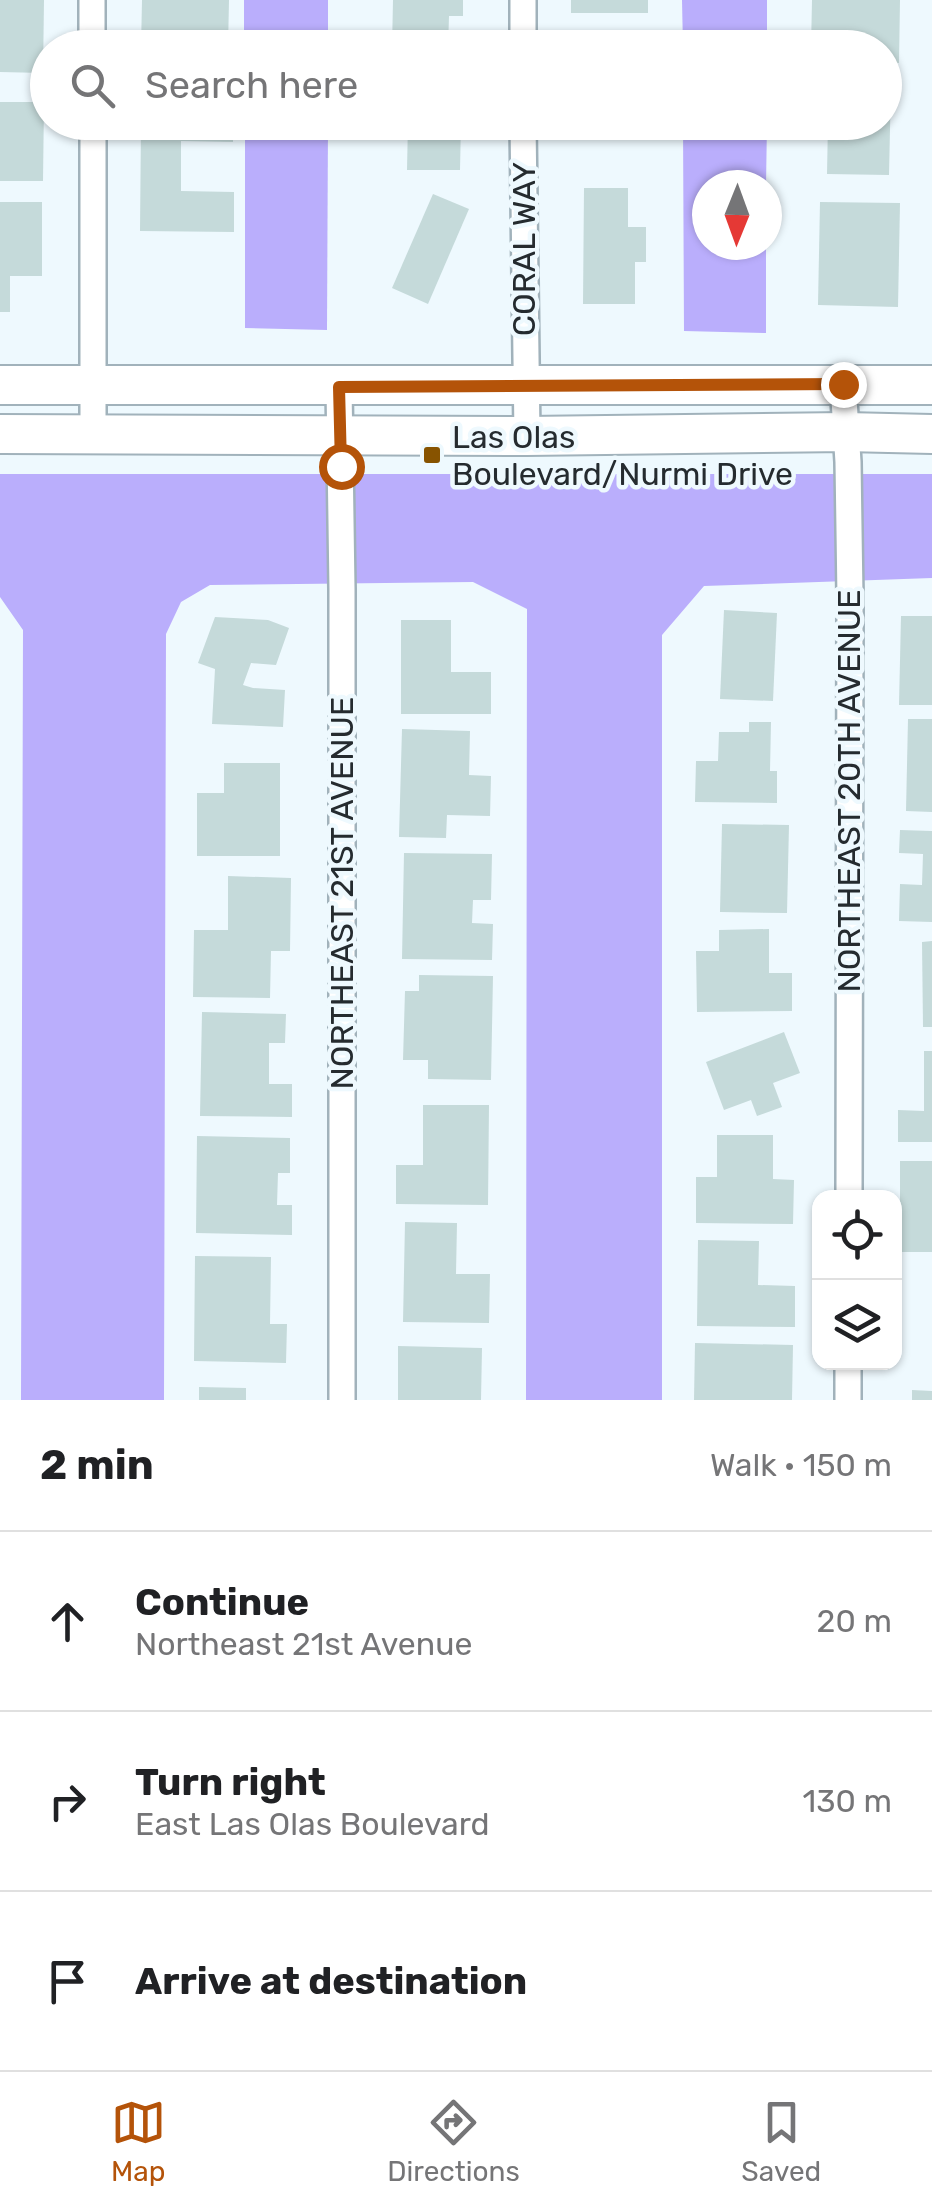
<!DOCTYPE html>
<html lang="en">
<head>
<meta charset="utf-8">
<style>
  body { margin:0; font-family:Rubik,sans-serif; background:#f2f2f2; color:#202124 }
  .controls { position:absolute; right:30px; bottom:30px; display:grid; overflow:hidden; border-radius:20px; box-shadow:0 2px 8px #0004 }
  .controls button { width:90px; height:90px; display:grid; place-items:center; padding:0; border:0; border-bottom:2px solid #e0e0e0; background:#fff; color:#202124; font:50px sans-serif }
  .compass { position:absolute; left:692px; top:170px; width:90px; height:90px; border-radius:50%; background:#fff; box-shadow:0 2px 8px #0004; rotate:181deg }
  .stop { position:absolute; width:30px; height:30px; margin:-22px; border:8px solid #b45309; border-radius:50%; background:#fff }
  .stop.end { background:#b45309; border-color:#fff; box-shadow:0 2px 10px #0008 }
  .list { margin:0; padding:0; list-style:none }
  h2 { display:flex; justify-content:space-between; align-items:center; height:130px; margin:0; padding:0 40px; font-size:42px }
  h2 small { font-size:32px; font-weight:400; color:#757577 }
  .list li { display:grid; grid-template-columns:65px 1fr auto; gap:30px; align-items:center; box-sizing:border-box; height:180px; padding:0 40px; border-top:2px solid #e0e0e0 }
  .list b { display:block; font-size:38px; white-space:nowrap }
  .list p { margin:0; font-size:32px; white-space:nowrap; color:#757577 }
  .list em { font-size:32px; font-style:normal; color:#757577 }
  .icon { flex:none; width:55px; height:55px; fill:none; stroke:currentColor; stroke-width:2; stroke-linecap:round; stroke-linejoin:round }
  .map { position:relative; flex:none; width:932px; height:1400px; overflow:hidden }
  .search { position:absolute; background:#fff; box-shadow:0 2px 8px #0004; left:30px; right:30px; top:30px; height:110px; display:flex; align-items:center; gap:25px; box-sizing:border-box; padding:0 35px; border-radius:55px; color:#757577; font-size:38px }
  .sheet { height:670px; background:#fff }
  nav { display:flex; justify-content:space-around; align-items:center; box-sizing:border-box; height:140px; border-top:2px solid #e0e0e0; background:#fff; font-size:28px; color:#757577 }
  nav a { display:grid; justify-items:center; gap:5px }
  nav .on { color:#b45309 }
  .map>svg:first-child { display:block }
  .water { fill:#baaefc }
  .building { fill:#c5dada }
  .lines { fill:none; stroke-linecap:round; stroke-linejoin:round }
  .minor-casing { stroke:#a1b2bb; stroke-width:30 }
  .primary-casing { stroke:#a1b2bb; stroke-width:42 }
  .minor { stroke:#fff; stroke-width:25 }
  .primary { stroke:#fff; stroke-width:38 }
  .route { stroke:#b45309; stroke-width:12 }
  .poi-dot { fill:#875300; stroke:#eef9fe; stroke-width:4 }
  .labels { text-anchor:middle; stroke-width:9; stroke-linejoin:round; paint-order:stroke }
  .street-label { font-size:32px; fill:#252b2f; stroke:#eef9fe }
  .poi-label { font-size:32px; fill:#252b2f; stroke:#eef9fe; text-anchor:start }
</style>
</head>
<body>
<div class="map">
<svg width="932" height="1400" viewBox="0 0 932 1400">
  <rect width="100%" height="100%" fill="#eef9fe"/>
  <g class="water">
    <rect x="244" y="0" width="84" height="47"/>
    <path d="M682,0H767V47H683Z"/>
    <path d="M245,123H328L327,330L245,328Z"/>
    <path d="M683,123H767L766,185H707V245H766V333L684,331Z"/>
    <path d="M0,474H932V578L704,586L662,635V1400H526L527,609L473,582L210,585L181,602L166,634L164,1400H21L23,630L0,597Z"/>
  </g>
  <g class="building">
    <path d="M0,0H44L43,73L0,72Z"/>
    <path d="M142,0H229L228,48H141Z"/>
    <path d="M393,0H463V16H449L448,48H392Z"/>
    <rect x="571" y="0" width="77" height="13"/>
    <path d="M812,0H900L899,63L884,62V48H811Z"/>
    <rect x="574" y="30" width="84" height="18"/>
    <path d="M884,83H891L889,175L827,174L828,122H884Z"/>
    <path d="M0,102H44L43,181H0Z"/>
    <path d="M141,122H233V142L181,141V191L234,192V232L140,231Z"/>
    <path d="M408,122H461L460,170H407Z"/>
    <path d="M573,122H657V139L573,138Z"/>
    <path d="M584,188H628V227H646V262H635V304H583Z"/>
    <path d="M433,194L469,209L428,304L392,288Z"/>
    <path d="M0,202H42V276H10V312H0Z"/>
    <path d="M820,202L900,203L898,307L818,305Z"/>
    <path d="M724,610L777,613L773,701L720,699Z"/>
    <path d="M901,616H932V705H899Z"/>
    <path d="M215,617L268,620L289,628L276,665L251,663L243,685L253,688L285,690L283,727L212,724L215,669L198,663Z"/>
    <path d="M401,620H451V672H491V714H401Z"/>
    <path d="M908,719H932V812L906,811Z"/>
    <path d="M749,722H771L770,771H777V803L695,802L696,761H718L719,732H749Z"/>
    <path d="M402,729L470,731L469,775L491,776L490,816L447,815L446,838L399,837Z"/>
    <path d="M224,763H280V856H197V793H224Z"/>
    <path d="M722,824L789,825L787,913L720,912Z"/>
    <path d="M900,830L932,831V922L899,921L900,884L922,885L923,854L899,853Z"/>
    <path d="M404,853L492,854L491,900H473L472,923L493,924L492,960L402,959Z"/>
    <path d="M228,876L291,878L290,951H271L270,998L193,997L194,930H228Z"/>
    <path d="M769,929V973H792V1011L697,1012L696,951H719V930Z"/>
    <path d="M932,941V1027H923L922,942Z"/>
    <path d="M419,975L493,976L491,1080L428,1079V1060H403L405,991H419Z"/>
    <path d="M202,1012L286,1014L285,1043H269V1084H292V1117L200,1116Z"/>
    <path d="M784,1032L800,1073L773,1083L782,1107L757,1116L751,1100L724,1110L706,1062Z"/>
    <path d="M924,1051H932V1142H898V1110L924,1111Z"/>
    <path d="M423,1105H489L488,1205L396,1204V1165H423Z"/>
    <path d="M717,1135H773V1179L794,1180L793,1224L696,1223V1177H717Z"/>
    <path d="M197,1136L290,1138V1173H278L277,1205H292V1235L196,1233Z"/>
    <rect x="900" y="1161" width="32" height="91"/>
    <path d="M405,1222L457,1223L456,1274H490L489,1323L403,1322Z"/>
    <path d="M698,1240L759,1241L758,1285L795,1286V1327L697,1326Z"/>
    <path d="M195,1256L271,1257L270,1324H287L286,1363L194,1361Z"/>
    <path d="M695,1343L793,1345L792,1400H694Z"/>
    <path d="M398,1346L482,1348L481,1400H398Z"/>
    <path d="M199,1387L246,1388V1400H199Z"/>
    <path d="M912,1390L932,1391V1400H912Z"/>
  </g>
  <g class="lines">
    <defs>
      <g id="minor">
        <path d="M92,0V48"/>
        <path d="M523,0V48"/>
        <path d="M93,122V434"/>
        <path d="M523,122L527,436"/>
        <path d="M843,384L848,462L850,597L849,1198"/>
        <path d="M339,387L342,589V1400"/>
        <path d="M848,1400V1362"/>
      </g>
      <g id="primary">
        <path d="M0,385H932"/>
        <path d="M0,434L527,436L846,432L932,434"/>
      </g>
    </defs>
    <use href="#minor" class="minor-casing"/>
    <use href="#primary" class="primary-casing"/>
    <use href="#minor" class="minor"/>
    <use href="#primary" class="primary"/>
  </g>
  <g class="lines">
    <path class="route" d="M341,466L339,387L843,384"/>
  </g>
  <rect class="poi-dot" x="422" y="445" width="20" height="20" rx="5"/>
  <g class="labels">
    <g class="street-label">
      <text transform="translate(524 249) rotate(-90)" y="11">CORAL WAY</text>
      <text transform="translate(849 791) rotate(-90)" y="11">NORTHEAST 20TH AVENUE</text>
      <text transform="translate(342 893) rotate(-90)" y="11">NORTHEAST 21ST AVENUE</text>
    </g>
    <g class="poi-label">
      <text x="452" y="448">Las Olas<tspan x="452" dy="37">Boulevard/Nurmi Drive</tspan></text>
    </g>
  </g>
</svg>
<div class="controls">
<button><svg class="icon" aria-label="locate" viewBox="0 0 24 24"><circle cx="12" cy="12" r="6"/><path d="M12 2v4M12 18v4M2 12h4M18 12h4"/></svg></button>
<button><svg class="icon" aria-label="layers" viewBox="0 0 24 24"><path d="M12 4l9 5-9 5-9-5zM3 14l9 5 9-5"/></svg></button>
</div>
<svg class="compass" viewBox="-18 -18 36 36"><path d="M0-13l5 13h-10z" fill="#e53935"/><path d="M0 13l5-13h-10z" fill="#757577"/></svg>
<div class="stop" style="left:341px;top:466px"></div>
<div class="stop end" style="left:843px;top:384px"></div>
<div class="search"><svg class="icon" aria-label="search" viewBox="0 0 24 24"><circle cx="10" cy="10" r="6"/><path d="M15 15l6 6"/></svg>Search here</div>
</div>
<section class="sheet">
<h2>2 min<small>Walk · 150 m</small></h2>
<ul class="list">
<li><svg class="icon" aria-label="ahead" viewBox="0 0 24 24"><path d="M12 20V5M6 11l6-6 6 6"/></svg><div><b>Continue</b><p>Northeast 21st Avenue</p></div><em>20 m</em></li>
<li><svg class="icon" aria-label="right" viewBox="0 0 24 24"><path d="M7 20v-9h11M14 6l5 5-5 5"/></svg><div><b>Turn right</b><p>East Las Olas Boulevard</p></div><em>130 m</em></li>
<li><svg class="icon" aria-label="arrive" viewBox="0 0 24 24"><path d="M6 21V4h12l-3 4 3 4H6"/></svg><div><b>Arrive at destination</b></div></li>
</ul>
</section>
<nav>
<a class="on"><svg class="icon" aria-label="map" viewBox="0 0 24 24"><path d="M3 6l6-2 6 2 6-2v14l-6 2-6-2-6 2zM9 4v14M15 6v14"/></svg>Map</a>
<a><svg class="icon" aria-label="directions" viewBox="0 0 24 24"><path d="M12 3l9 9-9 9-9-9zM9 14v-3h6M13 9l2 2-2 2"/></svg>Directions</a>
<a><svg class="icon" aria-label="saved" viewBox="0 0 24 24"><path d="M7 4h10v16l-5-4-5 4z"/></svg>Saved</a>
</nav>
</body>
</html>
